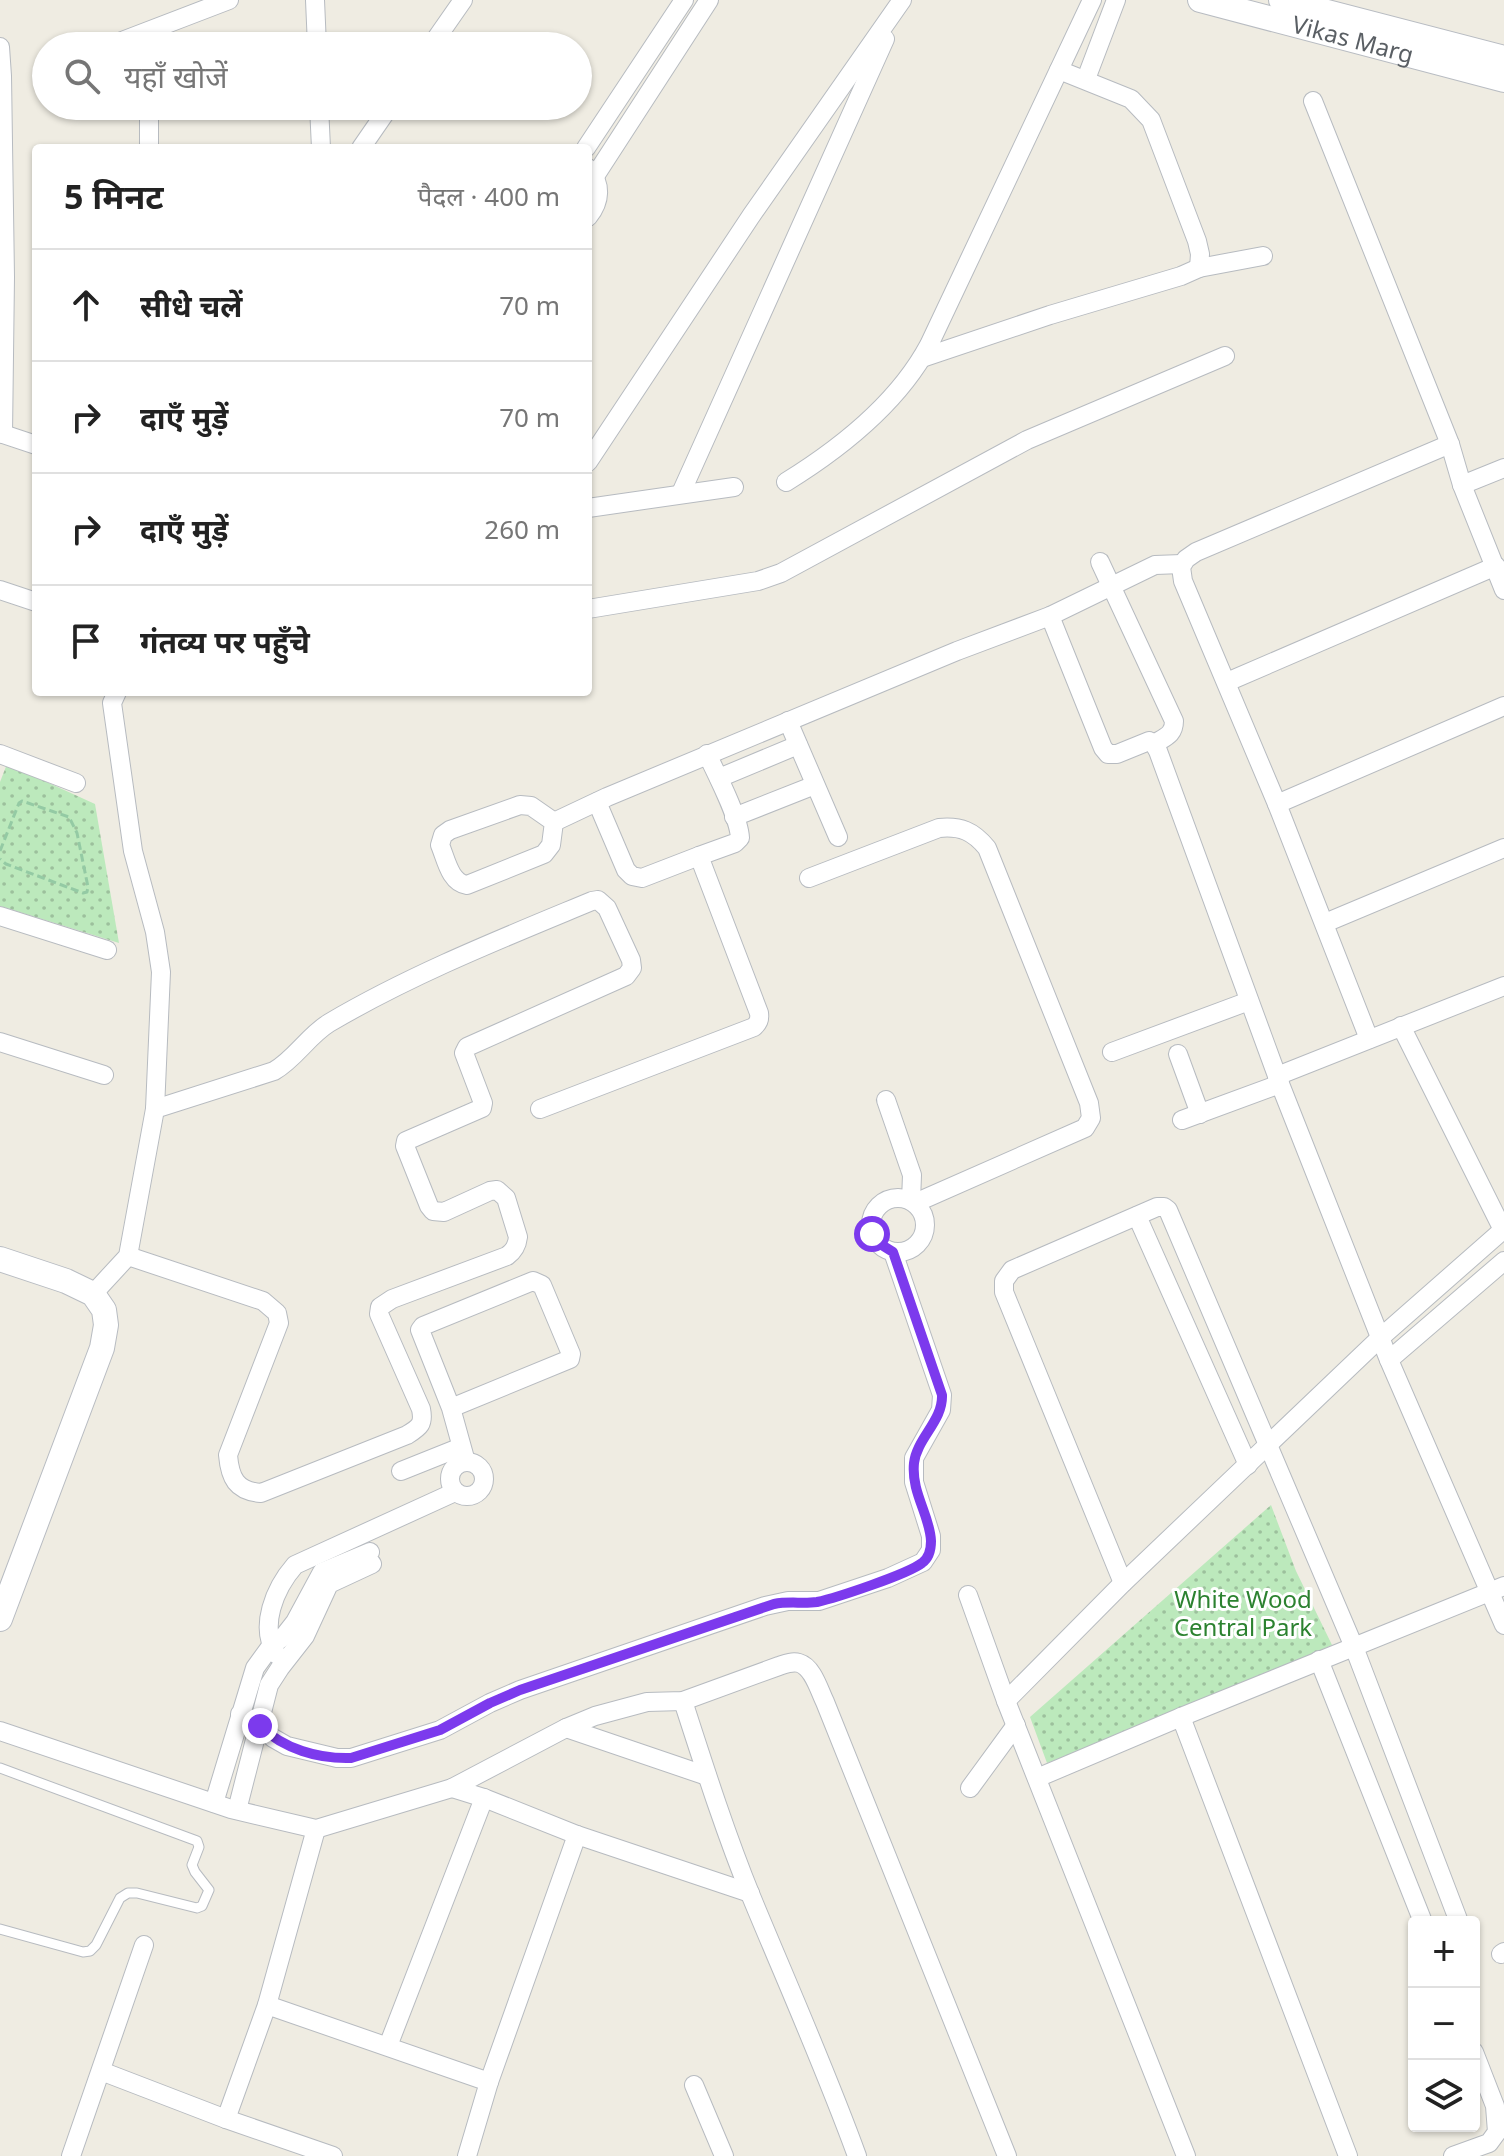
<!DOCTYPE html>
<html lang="hi">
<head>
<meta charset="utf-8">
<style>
  body { margin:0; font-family:"Noto Sans","Noto Sans Devanagari",sans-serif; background:#f6f6f6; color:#222 }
  .controls { position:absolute; right:24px; bottom:24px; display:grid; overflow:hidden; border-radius:8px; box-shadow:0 2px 6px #0004 }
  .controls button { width:72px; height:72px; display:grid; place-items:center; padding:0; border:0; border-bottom:2px solid #e0e0e0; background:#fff; color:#222; font:40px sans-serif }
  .stop { position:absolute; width:24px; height:24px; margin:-18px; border:6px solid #7c3aed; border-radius:50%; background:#fff }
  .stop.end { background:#7c3aed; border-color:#fff; box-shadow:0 2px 8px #0008 }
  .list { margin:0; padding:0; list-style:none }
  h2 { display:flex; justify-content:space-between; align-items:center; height:104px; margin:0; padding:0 32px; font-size:34px }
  h2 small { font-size:26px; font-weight:400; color:#767676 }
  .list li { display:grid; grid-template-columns:52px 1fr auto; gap:24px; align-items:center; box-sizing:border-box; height:112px; padding:0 32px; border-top:2px solid #e0e0e0 }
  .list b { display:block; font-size:30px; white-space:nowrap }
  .list em { font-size:26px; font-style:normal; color:#767676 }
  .icon { flex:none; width:44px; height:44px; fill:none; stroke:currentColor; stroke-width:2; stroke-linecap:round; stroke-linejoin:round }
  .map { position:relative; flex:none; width:1504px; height:2156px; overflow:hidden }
  .search { position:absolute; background:#fff; box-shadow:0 2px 6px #0004; left:32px; top:32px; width:560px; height:88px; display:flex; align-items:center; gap:20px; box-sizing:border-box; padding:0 28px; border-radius:44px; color:#767676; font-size:30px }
  .panel { position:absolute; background:#fff; box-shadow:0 2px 6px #0004; left:32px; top:144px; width:560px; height:552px; border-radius:8px }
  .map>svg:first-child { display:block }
  .park { fill:url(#park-dots) }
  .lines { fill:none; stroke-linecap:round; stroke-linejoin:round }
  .lane-casing { stroke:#b7bbc0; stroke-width:11 }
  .street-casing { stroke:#b7bbc0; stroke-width:20 }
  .secondary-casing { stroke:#b8bcc2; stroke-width:26 }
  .path { stroke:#94caa4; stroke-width:3; stroke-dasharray:8 4; stroke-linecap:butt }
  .lane { stroke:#fff; stroke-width:9 }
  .street { stroke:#fff; stroke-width:18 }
  .secondary { stroke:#fff; stroke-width:24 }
  .route { stroke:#7c3aed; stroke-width:10 }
  .labels { text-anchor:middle; stroke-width:6; stroke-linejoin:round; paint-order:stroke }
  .street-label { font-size:24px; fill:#5a5f64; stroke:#fff }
  .park-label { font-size:24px; fill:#2c8230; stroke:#fff }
</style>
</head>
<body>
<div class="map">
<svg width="1504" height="2156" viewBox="0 0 1504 2156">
  <defs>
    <pattern id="park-dots" width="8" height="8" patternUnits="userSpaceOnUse" patternTransform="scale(2)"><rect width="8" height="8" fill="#bce9bc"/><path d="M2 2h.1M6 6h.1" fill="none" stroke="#9cc09c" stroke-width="1.8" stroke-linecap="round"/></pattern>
  </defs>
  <rect width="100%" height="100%" fill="#efece2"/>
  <g class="park">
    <path d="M7,764L95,804L119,943L0,906V782Z"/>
    <path d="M1271,1505L1296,1571L1332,1645L1196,1706L1047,1763L1030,1717Z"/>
  </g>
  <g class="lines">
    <defs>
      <path id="lane" d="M0,1768L197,1841L199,1847L192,1865L195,1872L209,1890L202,1906L197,1908L137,1893H128L120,1898L96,1945L90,1951L83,1952L0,1929"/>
      <g id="street">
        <path d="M315,0L317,46"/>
        <path d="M109,46L229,0"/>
        <path d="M431,46L463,0"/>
        <path d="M0,47L2,76L5,277L3,434"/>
        <path d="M1059,70L1131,99L1151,120L1197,241L1200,254L1199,268L1263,256"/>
        <path d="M1086,79L1116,0"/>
        <path d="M1313,101L1450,444L1462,485L1504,590"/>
        <path d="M149,106V148"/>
        <path d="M319,106L321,148"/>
        <path d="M361,148L390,106"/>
        <path d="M586,148L684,0"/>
        <path d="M588,168C602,184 601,201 588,217"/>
        <path d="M595,176L709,0"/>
        <path d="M922,358L1050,315L1181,276L1199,268"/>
        <path d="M0,433L36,445"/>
        <path d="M588,462L751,216L902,0"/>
        <path d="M786,482C841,448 898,403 929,345L1092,0"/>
        <path d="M1462,485L1504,468"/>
        <path d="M681,493L885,39"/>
        <path d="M588,508L734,487"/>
        <path d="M1100,562L1174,721C1174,735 1165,737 1154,744"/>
        <path d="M0,590L36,602"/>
        <path d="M588,609L758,581L781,573L1027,440L1225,356"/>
        <path d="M1050,616L1103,748L1108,754H1117L1149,741L1154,744L1158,751L1280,1084L1389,1360L1504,1625"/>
        <path d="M1227,682L1496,566"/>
        <path d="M788,721L838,837"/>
        <path d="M0,754L76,783"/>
        <path d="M719,778L798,745"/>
        <path d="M597,802L626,870L632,876L642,878L699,856"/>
        <path d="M1277,804L1504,706"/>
        <path d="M734,817L815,785"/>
        <path d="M554,822L531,806L520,805L450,830L443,835L440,845C446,859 450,883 467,885L544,854L551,845L554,822L607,797L957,651L1050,616L1155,565L1182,564"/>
        <path d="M809,878L939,828C961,826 973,831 987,848L1089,1103L1091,1118L1085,1128L915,1203"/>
        <path d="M0,916L107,950"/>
        <path d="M1325,923L1504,848"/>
        <path d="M1401,1026L1504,1232"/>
        <path d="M1369,1039L1277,804L1183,581L1181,567L1186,559L1196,552L1450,444"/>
        <path d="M0,1042L104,1075"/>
        <path d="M1112,1052L1249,1001"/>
        <path d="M1178,1054L1200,1114"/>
        <path d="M1277,1076L1504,986"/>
        <path d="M886,1100L912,1175L911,1201"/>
        <path d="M540,1109L754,1027C758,1023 760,1020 759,1013L699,856L735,843L740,838C739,817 717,775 707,754"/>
        <path d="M1182,1120L1280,1084"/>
        <circle cx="898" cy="1225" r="27"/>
        <path d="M1137,1216L1248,1465"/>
        <path d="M128,1256L263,1301L277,1313L279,1323L228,1455C230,1478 236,1491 261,1493L407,1435C420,1427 424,1424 421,1409L379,1314L380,1307L392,1299L507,1256C514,1251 517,1246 518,1237L506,1198L497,1190L490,1191L444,1212L433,1211L429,1206L405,1146L406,1141L482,1108L483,1103L464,1053L467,1047L626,976L632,968L631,960L607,908L598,900L592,901C503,938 412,974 329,1023C308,1036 295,1059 274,1071L155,1109"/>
        <path d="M93,1294L128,1256L155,1109L161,972L155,932L133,851L112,703L117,692"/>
        <path d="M1389,1360L1504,1261"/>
        <path d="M451,1408L570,1359L571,1354L542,1285L533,1281L423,1326L420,1330L451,1408L466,1462"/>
        <circle cx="467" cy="1479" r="17"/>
        <path d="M401,1471L461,1447"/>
        <path d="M1123,1583L1004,1292V1281L1012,1270L1157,1207H1164L1168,1210L1354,1647L1459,1922"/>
        <path d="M968,1595L1006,1701L1186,2156"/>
        <path d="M277,1655C258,1627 275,1588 295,1565L455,1492"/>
        <path d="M1319,1660L1423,1922"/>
        <path d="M683,1701C704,1766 725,1832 751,1896C787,1983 825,2068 857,2156"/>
        <path d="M1006,1701L1123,1583L1380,1338L1504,1229"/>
        <path d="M240,1714L260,1726L273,1738L287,1746L337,1758H351L440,1730L490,1703L520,1690L765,1606L788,1601H819L888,1578L923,1562L931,1550V1536L914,1482V1458L941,1410L942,1395L893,1252"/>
        <path d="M1181,1717L1348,2156"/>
        <path d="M566,1728L707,1776"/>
        <path d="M0,1731L231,1809L316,1829L452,1788L566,1728L595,1716L647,1702L683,1701L779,1666C785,1664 792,1661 799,1663C813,1667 819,1690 825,1702L1007,2156"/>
        <path d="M1037,1778L1181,1717L1504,1586"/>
        <path d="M452,1788L484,1798L577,1835L750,1893"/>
        <path d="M970,1788L1016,1725"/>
        <path d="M214,1803L255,1668L271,1646L284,1636L295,1622L322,1572L370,1552"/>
        <path d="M237,1810L269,1685L280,1668L305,1636L329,1584L372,1564"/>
        <path d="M1501,1954L1504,1952"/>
        <path d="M267,2005L489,2082"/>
        <path d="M388,2046L484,1798"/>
        <path d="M101,2071L226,2119L333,2156"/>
        <path d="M694,2085L724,2156"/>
        <path d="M226,2119L267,2005L316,1829"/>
        <path d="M71,2156L144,1945"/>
        <path d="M467,2156L489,2082L577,1835"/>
        <path d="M1453,2156L1489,2143L1497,2132L1495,2106L1474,2052"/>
      </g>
      <g id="secondary">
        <path id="s1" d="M1200,0L1504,80"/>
        <path d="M1281,0L1504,58"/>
        <path d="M0,1259L66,1281L93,1294L104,1310L106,1325L102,1348L0,1619"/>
      </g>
    </defs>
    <use href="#lane" class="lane-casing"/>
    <use href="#street" class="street-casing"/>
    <use href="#secondary" class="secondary-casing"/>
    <path class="path" d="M0,851L19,803L22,801L69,817L77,833L88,887L87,892L83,893L6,864L0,859"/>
    <use href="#lane" class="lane"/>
    <use href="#street" class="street"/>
    <use href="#secondary" class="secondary"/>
  </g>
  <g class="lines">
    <path class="route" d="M260,1726C284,1749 318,1759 351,1758L440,1730L490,1703L520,1690L774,1604C789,1601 803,1604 817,1602C836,1598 908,1574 922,1563C929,1558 931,1549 931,1541C930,1515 911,1493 914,1463C917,1438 943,1421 942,1395L893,1252L877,1242L872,1234"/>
  </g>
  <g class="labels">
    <g class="street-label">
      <text dy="8" stroke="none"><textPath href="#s1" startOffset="158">Vikas Marg</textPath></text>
    </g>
    <g class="park-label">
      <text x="1243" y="1608">White Wood<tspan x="1243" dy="28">Central Park</tspan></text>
    </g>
  </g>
</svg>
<div class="controls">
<button>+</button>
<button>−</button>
<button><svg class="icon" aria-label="layers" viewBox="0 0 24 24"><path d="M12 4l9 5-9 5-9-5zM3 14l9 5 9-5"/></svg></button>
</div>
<div class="stop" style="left:872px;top:1234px"></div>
<div class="stop end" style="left:260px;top:1726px"></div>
<div class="search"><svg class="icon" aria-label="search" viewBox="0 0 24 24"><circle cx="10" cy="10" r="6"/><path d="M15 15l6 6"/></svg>यहाँ खोजें</div>
<section class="panel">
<h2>5 मिनट<small>पैदल · 400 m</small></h2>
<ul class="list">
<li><svg class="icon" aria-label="ahead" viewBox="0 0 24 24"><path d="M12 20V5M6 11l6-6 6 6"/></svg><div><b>सीधे चलें</b></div><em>70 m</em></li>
<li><svg class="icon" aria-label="right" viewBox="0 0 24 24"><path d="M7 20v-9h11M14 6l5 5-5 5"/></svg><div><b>दाएँ मुड़ें</b></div><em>70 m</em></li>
<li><svg class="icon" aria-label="right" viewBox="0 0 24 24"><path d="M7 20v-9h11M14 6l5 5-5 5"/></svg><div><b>दाएँ मुड़ें</b></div><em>260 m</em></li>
<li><svg class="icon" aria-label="arrive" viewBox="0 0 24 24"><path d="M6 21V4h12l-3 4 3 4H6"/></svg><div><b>गंतव्य पर पहुँचे</b></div></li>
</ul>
</section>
</div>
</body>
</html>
